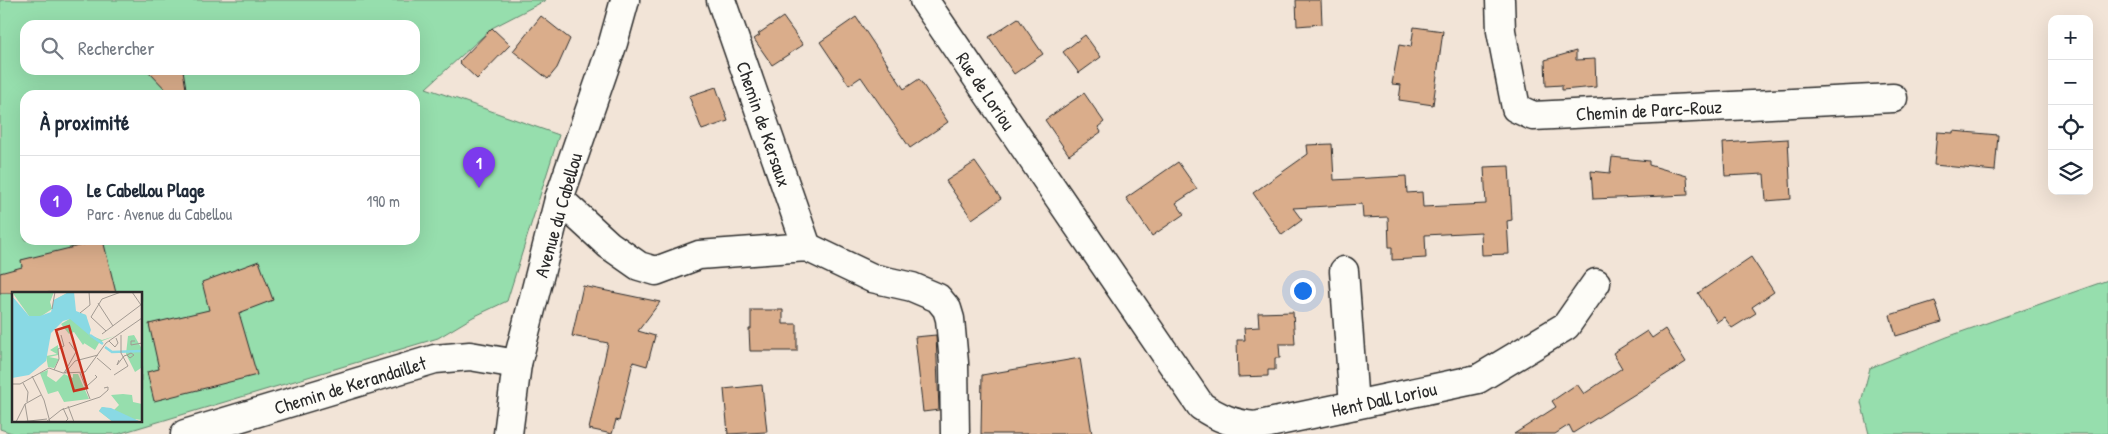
<!DOCTYPE html>
<html lang="fr">
<head>
<meta charset="utf-8">
<style>
  body { margin:0; font-family:"Patrick Hand",sans-serif; background:#f6f6f7; color:#1f2937 }
  .controls { position:absolute; right:15px; top:15px; display:grid; overflow:hidden; border-radius:10px; box-shadow:0 5px 20px #0002 }
  .controls button { width:45px; height:45px; display:grid; place-items:center; padding:0; border:0; border-bottom:1px solid #e0e1e3; background:#fff; color:#1f2937; font:25px sans-serif }
  .you { position:absolute; left:1302px; top:290px; width:18px; height:18px; margin:-12px; border:4px solid #fff; border-radius:50%; background:#1a73e8; box-shadow:0 0 0 8px #1a73e833 }
  .badge { display:grid; place-items:center; width:32px; height:32px; border-radius:50%; background:#7c3aed; color:#fff; font-size:16px; font-weight:700 }
  .pin { position:absolute; translate:-50% -41px; filter:drop-shadow(0 1px 2px #0008) }
  .pin::after { content:''; position:absolute; top:26px; width:18px; height:15px; background:inherit; clip-path:polygon(0 0,100% 0,50% 100%) }
  .list { margin:0; padding:0; list-style:none }
  h2 { display:flex; justify-content:space-between; align-items:center; height:65px; margin:0; padding:0 20px; font-size:21px }
  h2 small { font-size:16px; font-weight:400; color:#747a83 }
  .list li { display:grid; grid-template-columns:32px 1fr auto; gap:15px; align-items:center; box-sizing:border-box; height:90px; padding:0 20px; border-top:1px solid #e0e1e3 }
  .list b { display:block; font-size:19px; white-space:nowrap }
  .list p { margin:0; font-size:16px; white-space:nowrap; color:#747a83 }
  .list em { font-size:16px; font-style:normal; color:#747a83 }
  .icon { flex:none; width:28px; height:28px; fill:none; stroke:currentColor; stroke-width:2; stroke-linecap:round; stroke-linejoin:round }
  .map { position:relative; flex:none; width:2108px; height:434px; overflow:hidden }
  .search { position:absolute; background:#fff; box-shadow:0 5px 20px #0002; left:20px; top:20px; width:400px; height:55px; display:flex; align-items:center; gap:12px; box-sizing:border-box; padding:0 18px; border-radius:15px; color:#747a83; font-size:19px }
  .panel { position:absolute; background:#fff; box-shadow:0 5px 20px #0002; left:20px; top:90px; width:400px; height:155px; border-radius:15px }
  .map>svg:first-child { display:block }
  .green { fill:#96dead; stroke:#60846c; fill-rule:evenodd }
  .building { fill:#daad8b; stroke:#2b2b2b }
  .lines { fill:none; stroke-linecap:round; stroke-linejoin:round }
  .minor-casing { stroke:#2b2b2b; stroke-width:31 }
  .minor { stroke:#fdfcf7; stroke-width:28 }
  .labels { text-anchor:middle; stroke-width:4; stroke-linejoin:round; paint-order:stroke }
  .street-label { font-size:19px; fill:#2b2b2b; stroke:#fdfcf7 }
  .inset-river { fill:none; stroke:#89d9e4; stroke-width:2.5 }
  .inset-road { fill:none; stroke:#a29a92; stroke-width:1 }
  .view { fill:#c8321e; fill-opacity:0.15; stroke:#c8321e; stroke-width:2.5 }
  .inset-edge { fill:none; stroke:#2b2b2b; stroke-width:2.5 }
</style>
</head>
<body>
<div class="map">
<svg width="2108" height="434" viewBox="0 0 2108 434">
  <rect width="100%" height="100%" fill="#f2e4d7"/>
  <filter id="ink" filterUnits="userSpaceOnUse"><feTurbulence type="fractalNoise" baseFrequency=".02" numOctaves="2"/><feDisplacementMap in="SourceGraphic" scale="10" xChannelSelector="R" yChannelSelector="G"/><feConvolveMatrix kernelMatrix="1 2 1 2 8 2 1 2 1" color-interpolation-filters="sRGB"/></filter>
  <g filter="url(#ink)">
    <g class="green">
      <path d="M0,0H546L492,28L426,88L559,135L507,301L473,317L438,338L118,434H15L0,429ZM25,25H415V70H25ZM25,95H415V240H25ZM14,293H141V420H14Z"/>
      <path d="M2108,280V434H1869L1861,402L1870,368L1947,337Z"/>
    </g>
    <g class="building">
      <path d="M1296,0H1321L1322,24L1297,26Z"/>
      <path d="M541,16L570,39L557,68L548,79L513,51Z"/>
      <path d="M783,17L803,45L772,65L754,39L760,35L758,34Z"/>
      <path d="M856,17L904,89L919,79L948,122L910,148L861,77L849,85L820,42Z"/>
      <path d="M1018,18L1043,54L1014,74L989,37Z"/>
      <path d="M1414,27L1443,31L1433,105L1399,100L1401,85L1392,84L1399,45L1411,47Z"/>
      <path d="M492,28L510,45L477,79L459,62Z"/>
      <path d="M1085,35L1101,57L1079,73L1063,52Z"/>
      <path d="M1576,51V60L1595,59L1596,87L1562,90V85L1546,86L1545,60Z"/>
      <path d="M147,70H183L187,95H171Z"/>
      <path d="M716,87L728,121L702,130L689,96Z"/>
      <path d="M1084,93L1104,122L1098,127L1101,132L1069,155L1045,120Z"/>
      <path d="M1953,131L1998,135L1995,171L1934,165L1937,132L1953,133Z"/>
      <path d="M1788,139L1791,199L1766,201L1764,174L1725,176L1723,143Z"/>
      <path d="M1332,144L1334,180L1406,176L1407,193L1422,192L1423,207L1486,204L1484,167L1509,166L1512,220L1507,221L1509,254L1482,255L1481,232L1425,235L1426,258L1392,260V247H1389L1388,217L1363,218L1362,204L1293,208L1302,220L1282,235L1253,193L1308,154L1307,145Z"/>
      <path d="M1612,157L1649,161V165L1687,176L1688,195L1593,199L1591,171L1610,173Z"/>
      <path d="M975,162L1001,199L972,219L946,181Z"/>
      <path d="M1178,162L1197,189L1176,203L1184,214L1152,236L1126,198Z"/>
      <path d="M103,240L116,293H0V273L22,267L21,260Z"/>
      <path d="M1751,257L1774,292L1752,307L1756,313L1732,328L1724,317L1717,322L1698,293Z"/>
      <path d="M259,261L273,300L239,313L257,375L154,401L147,372L159,369L149,324L209,310L202,282Z"/>
      <path d="M583,286L660,302L638,331L655,336L647,366L633,362L619,421L616,420L612,434L589,429L608,343L572,336Z"/>
      <path d="M1935,301L1942,322L1896,336L1890,315Z"/>
      <path d="M751,310H783V324H797V351H750L749,329H751Z"/>
      <path d="M1293,312L1295,344H1279L1280,358H1275V370H1268V376L1238,377L1237,340H1245L1244,328L1259,327L1258,313Z"/>
      <path d="M1665,329L1686,362L1573,433L1569,425L1555,434H1514L1556,407L1552,401L1577,384L1584,394L1622,368L1613,353L1647,331L1652,338Z"/>
      <path d="M936,335L939,410L923,412L915,337Z"/>
      <path d="M1080,358L1092,434H981L982,375Z"/>
      <path d="M762,385L767,432L728,434L724,389Z"/>
    </g>
    <g class="lines">
      <defs>
        <g id="minor">
          <path d="M721,0L807,247"/>
          <path d="M924,0L1201,406C1219,418 1234,424 1255,426L1478,379L1566,326L1596,283"/>
          <path d="M1500,0L1501,31L1516,108L1533,116L1893,98"/>
          <path d="M559,199L609,245L639,266L656,271L699,255L807,247L872,278L912,287L938,298L947,309L950,319L954,363L955,434"/>
          <path d="M1344,271L1354,405"/>
          <path d="M185,434L435,359L470,356L517,364"/>
          <path d="M508,434L517,364L559,199L613,43L625,0"/>
        </g>
      </defs>
      <use href="#minor" class="minor-casing"/>
      <use href="#minor" class="minor"/>
    </g>
  </g>
  <g class="labels">
    <g class="street-label">
      <text transform="translate(986 91) rotate(56)" y="7">Rue de Loriou</text>
      <text transform="translate(1649 110) rotate(-3)" y="7">Chemin de Parc-Rouz</text>
      <text transform="translate(764 124) rotate(71)" y="7">Chemin de Kersaux</text>
      <text transform="translate(558 215) rotate(-74)" y="7">Avenue du Cabellou</text>
      <text transform="translate(350 385) rotate(-17)" y="7">Chemin de Kerandaillet</text>
      <text transform="translate(1384 399) rotate(-12)" y="7">Hent Dall Loriou</text>
    </g>
  </g>
  <g transform="translate(12 292)">
    <rect width="130" height="130" fill="#f2e4d7"/>
    <path d="M0,0H42L38,10L40,17L28,25L17,24ZM57,0H62L60,2L63,20L74,23L78,43L90,48L103,44L90,49L91,52L87,51L83,58L72,51L78,44L71,53L62,40L57,42L49,32L59,26L41,25L42,8ZM122,43L130,57L129,76L123,80L114,62L116,44ZM46,53V63L37,65L47,67L42,76L36,75L34,64L45,62L38,58ZM36,78L35,84L44,90L52,82L61,86V82H66L77,107L52,110L46,99L36,102L28,81ZM111,102L120,103L121,110L130,112V128L122,127L129,130H101L87,119L90,115L102,118L107,113L99,103Z" fill="#96dead"/>
    <path d="M57,0H62L64,19L74,23L79,38L77,43L58,27L51,29L39,41L34,69L17,83L0,86V4L17,24H28L39,20L42,8ZM90,115L99,116L129,130H101L87,119Z" fill="#89d9e4"/>
    <path class="inset-river" d="M78,43L91,52M93,55L100,60L130,59"/>
    <path class="inset-road" d="M120,0L129,13M86,11L101,34M40,17L43,0M68,21L78,13L77,0M79,25L90,7L109,0M79,25L94,39M90,42L130,12M97,49L103,55L106,51L104,46M123,49H119V53L130,51M85,66L99,78M107,68L105,73L112,64L115,63L119,61L122,63L118,66L115,63M42,78L47,67L46,57L52,54L49,43M52,81L64,60L57,50M53,81L63,69L86,63M68,81L78,107M102,83L116,74L109,61V43M20,84L32,108L38,130M11,91L16,100L15,110M0,92H8L37,76L51,81L73,80L94,51L130,26M75,94L85,85L83,83M13,112L16,130M56,114L62,130M51,116L56,127L53,130M4,130L13,112L29,103M8,130L35,127M34,130L49,118L88,105L96,98V95L92,96"/>
    <path class="view" d="M57,34L75,96L62,99L44,38Z"/>
    <rect width="130" height="130" class="inset-edge"/>
  </g>
</svg>
<div class="controls">
<button>+</button>
<button>−</button>
<button><svg class="icon" aria-label="locate" viewBox="0 0 24 24"><circle cx="12" cy="12" r="6"/><path d="M12 2v4M12 18v4M2 12h4M18 12h4"/></svg></button>
<button><svg class="icon" aria-label="layers" viewBox="0 0 24 24"><path d="M12 4l9 5-9 5-9-5zM3 14l9 5 9-5"/></svg></button>
</div>
<div class="you"></div>
<div class="pin badge" style="left:479px;top:188px">1</div>
<div class="search"><svg class="icon" aria-label="search" viewBox="0 0 24 24"><circle cx="10" cy="10" r="6"/><path d="M15 15l6 6"/></svg>Rechercher</div>
<section class="panel">
<h2>À proximité<small></small></h2>
<ul class="list">
<li><span class="badge">1</span><div><b>Le Cabellou Plage</b><p>Parc · Avenue du Cabellou</p></div><em>190 m</em></li>
</ul>
</section>
</div>
</body>
</html>
